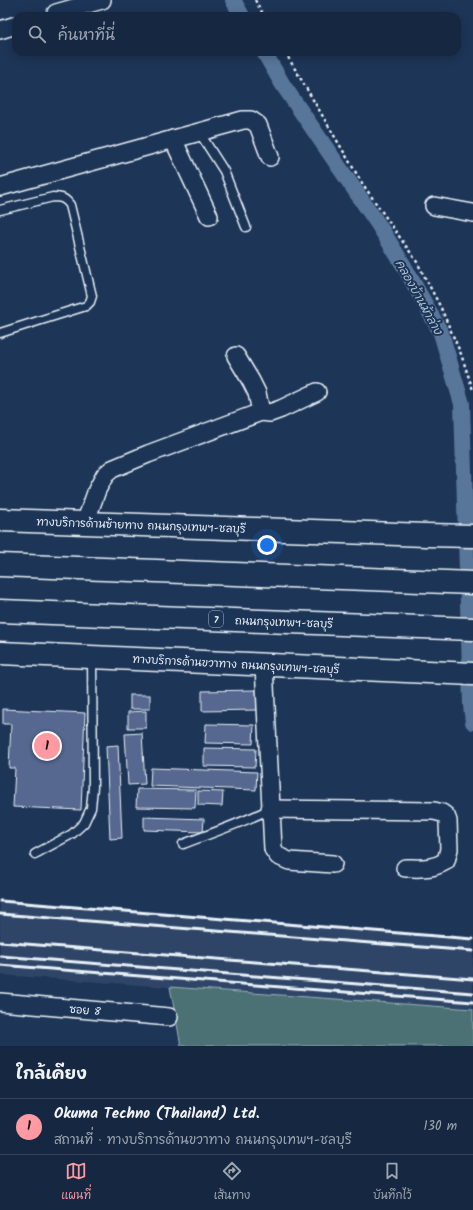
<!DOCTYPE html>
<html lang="th">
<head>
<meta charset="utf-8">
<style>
  body { margin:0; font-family:Kalam,"Playpen Sans Thai",sans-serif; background:#23344c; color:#f1f3f6 }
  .you { position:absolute; left:267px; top:545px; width:14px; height:14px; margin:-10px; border:3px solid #fff; border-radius:50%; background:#1a73e8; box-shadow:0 0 0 6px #1a73e833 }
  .badge { display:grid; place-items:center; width:26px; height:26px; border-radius:50%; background:#ff9aa2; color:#111; font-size:13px; font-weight:700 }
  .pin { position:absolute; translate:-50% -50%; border:2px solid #fff; box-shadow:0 1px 4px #0006 }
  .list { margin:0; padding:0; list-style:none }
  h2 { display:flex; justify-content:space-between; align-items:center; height:52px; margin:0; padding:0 16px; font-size:17px }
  h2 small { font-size:13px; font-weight:400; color:#9ea6b1 }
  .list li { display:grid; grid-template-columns:26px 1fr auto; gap:12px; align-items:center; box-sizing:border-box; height:56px; padding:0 16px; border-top:1px solid #35445a }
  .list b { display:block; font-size:15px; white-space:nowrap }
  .list p { margin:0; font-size:13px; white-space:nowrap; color:#9ea6b1 }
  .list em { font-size:13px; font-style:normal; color:#9ea6b1 }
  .icon { flex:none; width:22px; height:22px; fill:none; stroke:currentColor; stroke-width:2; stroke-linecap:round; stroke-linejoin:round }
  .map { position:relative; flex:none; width:473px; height:1046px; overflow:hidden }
  .search { position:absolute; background:#162841; box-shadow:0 2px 10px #0003; left:12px; right:12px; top:12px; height:44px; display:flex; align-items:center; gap:10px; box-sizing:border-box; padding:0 14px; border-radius:12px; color:#9ea6b1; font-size:15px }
  .sheet { height:108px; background:#162841 }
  nav { display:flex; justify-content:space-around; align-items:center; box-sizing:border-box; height:56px; border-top:1px solid #35445a; background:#162841; font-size:11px; color:#9ea6b1 }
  nav a { display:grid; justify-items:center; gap:2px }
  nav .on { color:#ff9aa2 }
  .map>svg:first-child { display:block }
  .built { fill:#2e4468 }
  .green { fill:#4c7174; stroke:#9ab1b6 }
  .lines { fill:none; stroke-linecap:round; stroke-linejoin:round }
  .canal { stroke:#587699; stroke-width:16 }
  .building { fill:#57678f; stroke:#e8f1f8 }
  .lane-casing { stroke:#e8f1f8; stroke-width:11 }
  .street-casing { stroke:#e8f1f8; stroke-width:20 }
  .secondary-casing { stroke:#e8f1f8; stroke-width:25 }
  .highway-casing { stroke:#e8f1f8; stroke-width:25 }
  .path { stroke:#e8f1f8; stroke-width:2.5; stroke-dasharray:3 3; stroke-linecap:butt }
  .lane { stroke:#1d3557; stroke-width:8 }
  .street { stroke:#1d3557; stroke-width:17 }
  .secondary { stroke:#1d3557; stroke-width:22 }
  .highway { stroke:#1d3557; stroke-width:22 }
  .rail { stroke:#e8f1f8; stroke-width:3 }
  .labels { text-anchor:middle; stroke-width:4; stroke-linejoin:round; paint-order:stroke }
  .shield { fill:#1d3557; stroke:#abb9c8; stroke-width:1 }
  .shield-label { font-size:10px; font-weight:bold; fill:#e8f1f8 }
  .street-label { font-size:11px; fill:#e8f1f8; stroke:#1d3557 }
  .water-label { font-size:12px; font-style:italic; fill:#aec0d2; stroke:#1d3557 }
</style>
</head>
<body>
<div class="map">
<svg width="473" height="1046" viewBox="0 0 473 1046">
  <rect width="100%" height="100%" fill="#1d3557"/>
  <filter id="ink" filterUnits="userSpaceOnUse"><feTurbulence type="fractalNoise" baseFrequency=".025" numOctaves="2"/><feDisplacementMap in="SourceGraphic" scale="8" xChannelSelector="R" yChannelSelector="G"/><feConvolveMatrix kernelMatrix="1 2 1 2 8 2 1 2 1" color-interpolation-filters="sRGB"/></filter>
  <g filter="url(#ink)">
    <path class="built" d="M0,899L473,937V1009L0,975Z"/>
    <path class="green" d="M170,987L473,1009V1046H181Z"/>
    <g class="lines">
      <g class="canal">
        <path d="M233,0L242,16"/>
        <path d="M264,52L283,85L378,224L404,266L441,333L462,404L471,705L473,722"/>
      </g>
    </g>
    <g class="building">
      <path d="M257,690V710L202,711V691Z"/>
      <rect x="130" y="695" width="20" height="14"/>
      <path d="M3,709L85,713L81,810L13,807L15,768H9L11,724H3Z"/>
      <path d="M146,711V728H128V712Z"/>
      <path d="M206,724L254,725L253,744L205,743Z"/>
      <path d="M142,733L145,784L128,785L125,734Z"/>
      <path d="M118,745L122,838L110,839L106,746Z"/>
      <path d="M204,748L256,749L255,767L204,766Z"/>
      <path d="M151,768L257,772L256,790L150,786Z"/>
      <path d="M137,789L196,790L195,808L136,807Z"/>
      <path d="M198,791L223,792L222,806L198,805Z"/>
      <path d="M144,817L204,819L203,832L144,830Z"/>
    </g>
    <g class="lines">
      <defs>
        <g id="lane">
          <path d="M199,132L224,171L246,227"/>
          <path d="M0,210L53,197C61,197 65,198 70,205L92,296L90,302L86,306L0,333"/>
          <path d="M183,844C212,833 242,823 270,809"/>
          <path d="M35,854L72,834L84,823L91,808L93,787L92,658"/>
        </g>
        <g id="street">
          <path d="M56,13L102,0"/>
          <path d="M0,30L16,25"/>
          <path d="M173,139L209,216"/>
          <path d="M0,187L243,120H251L258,125L270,157"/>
          <path d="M434,206L473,213"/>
          <path d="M261,412L270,413L281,409L317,392"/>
          <path d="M85,523L97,490L105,475L112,469L148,454L261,412L257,393L251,381L236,356"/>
          <path d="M264,665L273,849L278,856L289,861L333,864"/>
          <path d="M270,809L434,811L442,813L446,816L448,821L449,849L446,861C431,870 421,868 405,868"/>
          <path d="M0,1002L169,1017"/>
        </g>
        <g id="secondary">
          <path d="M0,520L426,535L473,536"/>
          <path d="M0,653L473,674"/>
        </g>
        <g id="highway">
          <path d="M0,565L473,583"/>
          <path d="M0,611L473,629"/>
        </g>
      </defs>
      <use href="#lane" class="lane-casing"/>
      <use href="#street" class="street-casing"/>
      <use href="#secondary" class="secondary-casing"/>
      <use href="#highway" class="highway-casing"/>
      <g class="path">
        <path d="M255,0L264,16"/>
        <path d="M285,52L362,183L417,262L441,308L461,354L473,390"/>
      </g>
      <use href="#lane" class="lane"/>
      <use href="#street" class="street"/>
      <use href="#secondary" class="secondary"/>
      <use href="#highway" class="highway"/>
      <g class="rail">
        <path d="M0,901L473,939"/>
        <path d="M0,914L473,951"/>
        <path d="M0,942L473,979"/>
        <path d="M0,956L473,993"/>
        <path d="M0,965L473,1002"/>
      </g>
    </g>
  </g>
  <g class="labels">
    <rect class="shield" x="209" y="611" width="14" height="16" rx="3"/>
    <g class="shield-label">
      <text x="216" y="623">7</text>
    </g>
    <g class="street-label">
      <text transform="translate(141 525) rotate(2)" y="4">ทางบริการด้านซ้ายทาง ถนนกรุงเทพฯ-ชลบุรี</text>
      <text transform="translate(284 622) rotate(2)" y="4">ถนนกรุงเทพฯ-ชลบุรี</text>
      <text transform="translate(236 664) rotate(3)" y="4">ทางบริการด้านขวาทาง ถนนกรุงเทพฯ-ชลบุรี</text>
      <text transform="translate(85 1010) rotate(5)" y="4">ซอย 8</text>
    </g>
    <g class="water-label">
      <text transform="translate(419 297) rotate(61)" y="4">คลองบ้านม้าล่าง</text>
    </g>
  </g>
</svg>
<div class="you"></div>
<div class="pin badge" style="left:47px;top:746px">1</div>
<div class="search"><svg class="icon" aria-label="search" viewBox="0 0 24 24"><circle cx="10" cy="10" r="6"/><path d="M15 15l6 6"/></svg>ค้นหาที่นี่</div>
</div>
<section class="sheet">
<h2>ใกล้เคียง<small></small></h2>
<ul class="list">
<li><span class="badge">1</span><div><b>Okuma Techno (Thailand) Ltd.</b><p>สถานที่ · ทางบริการด้านขวาทาง ถนนกรุงเทพฯ-ชลบุรี</p></div><em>130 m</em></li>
</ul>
</section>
<nav>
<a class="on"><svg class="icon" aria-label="map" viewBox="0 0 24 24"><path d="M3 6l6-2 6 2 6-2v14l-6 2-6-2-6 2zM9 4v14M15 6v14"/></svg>แผนที่</a>
<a><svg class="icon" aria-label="directions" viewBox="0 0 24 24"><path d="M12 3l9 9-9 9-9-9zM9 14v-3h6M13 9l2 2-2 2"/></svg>เส้นทาง</a>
<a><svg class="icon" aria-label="saved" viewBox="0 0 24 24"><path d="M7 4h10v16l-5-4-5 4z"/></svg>บันทึกไว้</a>
</nav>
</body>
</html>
